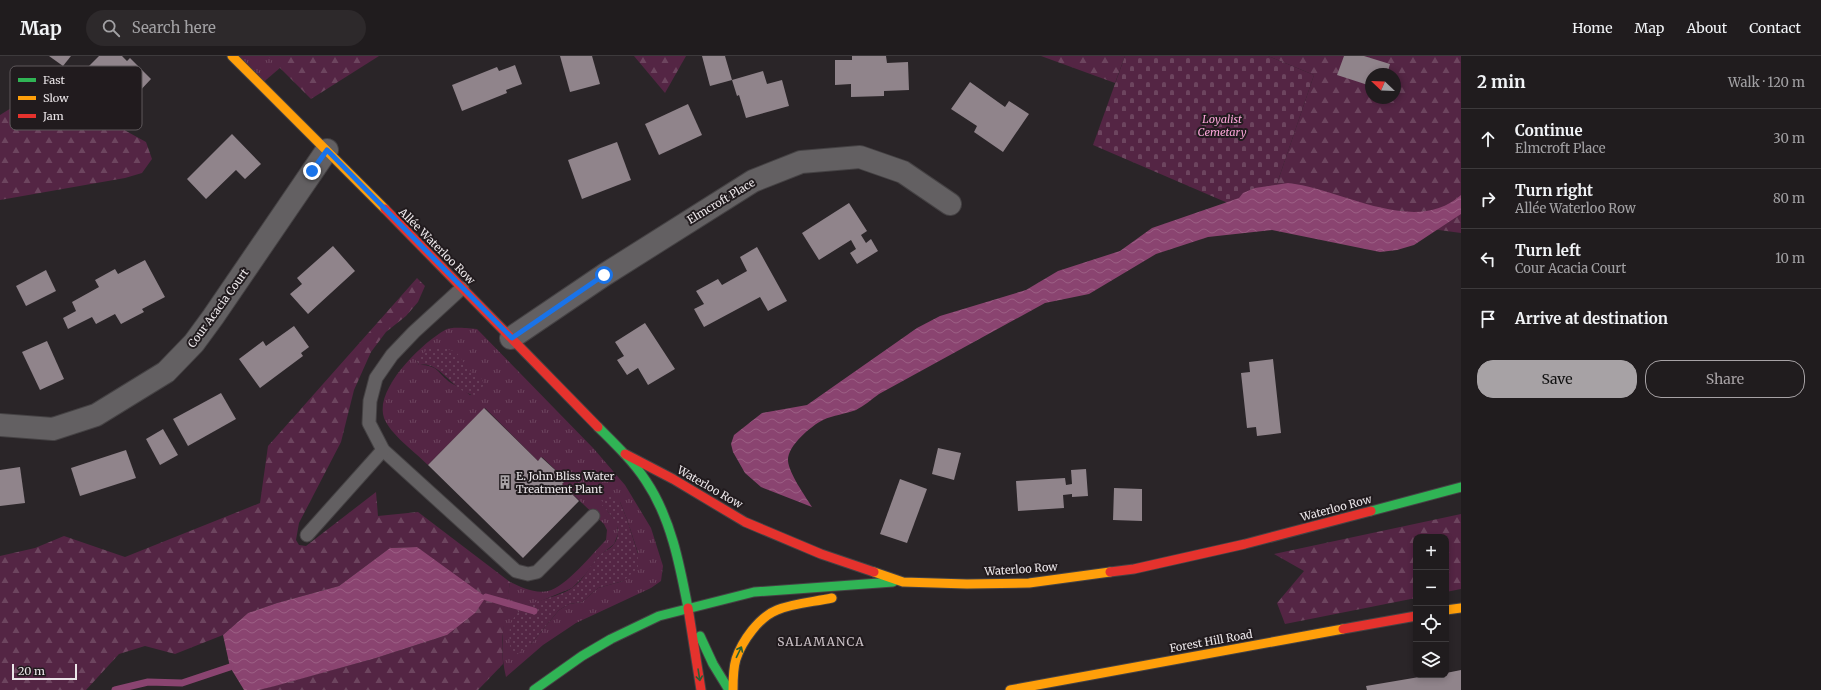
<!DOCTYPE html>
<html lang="en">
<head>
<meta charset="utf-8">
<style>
  body { margin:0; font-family:Merriweather,serif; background:#2d292b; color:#f1f3f6 }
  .controls { position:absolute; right:12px; bottom:12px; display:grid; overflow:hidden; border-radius:8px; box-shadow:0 2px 6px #0003 }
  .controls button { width:36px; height:36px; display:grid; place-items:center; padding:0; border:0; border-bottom:1px solid #3d3a3c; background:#201c1e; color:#f1f3f6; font:20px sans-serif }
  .compass { position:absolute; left:1365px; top:12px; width:36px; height:36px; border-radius:50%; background:#201c1e; box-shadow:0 2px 6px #0003; rotate:293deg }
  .scale { position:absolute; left:12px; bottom:10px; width:65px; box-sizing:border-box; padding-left:4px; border:2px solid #ebe6e9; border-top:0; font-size:11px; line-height:14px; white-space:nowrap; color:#ebe6e9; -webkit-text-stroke:3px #211b1e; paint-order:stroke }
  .stop { position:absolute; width:12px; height:12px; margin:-9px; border:3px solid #1a73e8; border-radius:50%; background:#fff }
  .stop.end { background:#1a73e8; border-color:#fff; box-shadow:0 1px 4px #0008 }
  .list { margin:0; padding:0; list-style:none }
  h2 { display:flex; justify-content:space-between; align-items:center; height:52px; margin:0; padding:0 16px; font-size:17px }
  h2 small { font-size:13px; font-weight:400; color:#a2a1a4 }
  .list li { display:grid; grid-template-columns:26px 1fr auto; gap:12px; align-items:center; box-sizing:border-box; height:60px; padding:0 16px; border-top:1px solid #3d3a3c }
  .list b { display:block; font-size:15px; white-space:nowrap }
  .list p { margin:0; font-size:13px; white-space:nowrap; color:#a2a1a4 }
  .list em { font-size:13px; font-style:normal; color:#a2a1a4 }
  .actions { display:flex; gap:8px; padding:12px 16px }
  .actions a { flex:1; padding:9px 0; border:1px solid #a7a2a5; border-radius:16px; text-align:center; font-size:14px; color:#a7a2a5 }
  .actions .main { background:#a7a2a5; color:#111 }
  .icon { flex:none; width:22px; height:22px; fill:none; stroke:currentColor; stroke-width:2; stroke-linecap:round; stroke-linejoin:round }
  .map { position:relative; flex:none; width:1461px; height:634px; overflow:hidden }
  header { display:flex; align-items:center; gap:24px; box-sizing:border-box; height:56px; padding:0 20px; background:#201c1e; border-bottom:1px solid #3d3a3c }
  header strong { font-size:19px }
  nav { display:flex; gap:22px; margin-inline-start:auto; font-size:14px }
  .search { width:280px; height:36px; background:#2d292b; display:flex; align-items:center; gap:10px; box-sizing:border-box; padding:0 14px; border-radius:22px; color:#a2a1a4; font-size:15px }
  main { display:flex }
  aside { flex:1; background:#201c1e }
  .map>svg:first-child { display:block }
  .grass { fill:url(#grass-tufts); fill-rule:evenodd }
  .forest { fill:url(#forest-firs); fill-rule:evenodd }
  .cemetery { fill:url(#cemetery-stones) }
  .garden { fill:url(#garden-dots) }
  .water { fill:url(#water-waves) }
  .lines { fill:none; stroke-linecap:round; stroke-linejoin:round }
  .stream { stroke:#8a4470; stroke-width:7 }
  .building { fill:#90848b }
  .lane-casing { stroke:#454244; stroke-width:15 }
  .street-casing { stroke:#454244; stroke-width:24 }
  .fast-casing { stroke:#454244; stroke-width:11 }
  .slow-casing { stroke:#454244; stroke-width:11 }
  .jam-casing { stroke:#454244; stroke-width:11 }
  .lane { stroke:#636062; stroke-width:13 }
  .street { stroke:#636062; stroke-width:22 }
  .fast { stroke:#30b455; stroke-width:9 }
  .slow { stroke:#ff9f0a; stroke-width:9 }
  .jam { stroke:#e5322d; stroke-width:9 }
  .oneway { stroke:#286037 }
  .route { stroke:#1a73e8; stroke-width:5 }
  .labels { text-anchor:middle; stroke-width:4; stroke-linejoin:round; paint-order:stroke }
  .park-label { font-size:11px; font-style:italic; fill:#fca7da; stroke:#211b1e }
  .street-label { font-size:11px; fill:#ebe6e9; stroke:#211b1e }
  .poi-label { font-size:11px; fill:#ebe6e9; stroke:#211b1e; text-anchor:start }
  .neighbourhood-label { font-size:12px; letter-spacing:1px; fill:#cbc2c7; stroke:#211b1e }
  .key { fill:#211b1e; stroke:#5e585b; stroke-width:1 }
  .key-label { font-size:11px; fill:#ebe6e9 }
</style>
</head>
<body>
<header>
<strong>Map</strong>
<div class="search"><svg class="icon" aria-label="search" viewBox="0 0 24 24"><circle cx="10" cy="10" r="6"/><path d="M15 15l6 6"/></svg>Search here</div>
<nav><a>Home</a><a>Map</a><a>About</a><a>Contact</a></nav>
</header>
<main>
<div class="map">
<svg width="1461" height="634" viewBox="0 0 1461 634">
  <defs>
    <pattern id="grass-tufts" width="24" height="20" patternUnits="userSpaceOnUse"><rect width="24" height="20" fill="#542544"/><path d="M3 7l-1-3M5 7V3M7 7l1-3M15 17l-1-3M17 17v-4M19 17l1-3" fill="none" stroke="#6d455f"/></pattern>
    <pattern id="forest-firs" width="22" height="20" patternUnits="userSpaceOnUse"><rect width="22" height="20" fill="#542544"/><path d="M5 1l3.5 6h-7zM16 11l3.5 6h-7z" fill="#6d455f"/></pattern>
    <pattern id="cemetery-stones" width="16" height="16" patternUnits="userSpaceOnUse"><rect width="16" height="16" fill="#542544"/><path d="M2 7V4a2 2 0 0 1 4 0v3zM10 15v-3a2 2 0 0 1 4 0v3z" fill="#6d455f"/></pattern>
    <pattern id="garden-dots" width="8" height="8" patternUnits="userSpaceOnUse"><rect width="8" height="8" fill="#542544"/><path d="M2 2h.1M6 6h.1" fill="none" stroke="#6d455f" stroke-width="1.8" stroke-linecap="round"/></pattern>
    <pattern id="water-waves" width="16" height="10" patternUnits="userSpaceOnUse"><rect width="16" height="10" fill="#8a4470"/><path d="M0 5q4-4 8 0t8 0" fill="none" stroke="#9b5f84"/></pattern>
  </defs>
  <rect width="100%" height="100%" fill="#2a2528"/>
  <g class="grass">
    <path d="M232,0H294L260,29Z"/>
    <path d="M466,272L477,273L594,393L625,429L651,472L663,510L661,525L651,532L576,567L543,589L506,621C498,589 505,558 510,526C521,531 535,538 548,535C566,531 592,498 606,484L607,474L604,468L562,428L566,424L542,401L538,405L485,352L428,409C416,397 390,378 384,362C374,333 422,287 445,274C450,271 460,272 466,272ZM416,304L484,328L470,339C464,334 458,331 451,327C437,317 439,309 419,309ZM620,446L627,463L638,497L623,525L598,532L582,546L569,548L559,554L531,588V549L572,532L585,519L598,501L614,488L618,478L617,467L602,448Z"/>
  </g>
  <g class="forest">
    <path d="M268,0H379L311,43Z"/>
    <path d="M634,0H686L665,37Z"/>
    <path d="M1041,0H1125L1115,27Z"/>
    <path d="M1268,0H1461V177L1300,155L1265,163L1314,19ZM1371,18H1395V42H1371Z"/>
    <path d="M65,36L99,60L146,86L152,103L142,117L125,122L0,144V59L32,39Z"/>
    <path d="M417,222L425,230L418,246L406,260L386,276L371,296L354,334L341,386L299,467L296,484L299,489L306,490L376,436L378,460L418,456L510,526L502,584L503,608L478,634H259L376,602L447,579L417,491L390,492L339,530L277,547L248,557L223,579L175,598L145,590L119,598L86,634H0V500L35,492L64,480L125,501L260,447L268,390Z"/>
    <path d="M1461,458V533L1446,536V481H1416V542L1285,568L1277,547L1304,515L1274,498Z"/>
  </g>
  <path class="cemetery" d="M1125,0H1268L1314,19L1265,163L1093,89Z"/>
  <g class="garden">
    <path d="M442,291L456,296L472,317L480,320L484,328L478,339C457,340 445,313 428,309C425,308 421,309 419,309L416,304L428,293Z"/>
    <path d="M611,440L620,446L627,463L638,498V512L623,525L598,532L582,546L569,548L559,554L531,588L516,599L511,596C509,583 507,568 517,558C531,543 556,543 572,532C584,524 589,511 598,501C602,496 611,493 614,488C625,472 611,459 601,448L604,443Z"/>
  </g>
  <g class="water">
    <path d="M1288,127C1340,132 1415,181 1461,139V158L1414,189L1397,194L1380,196L1272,174L1208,181L1156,198L1089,238L1045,247L879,338C872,343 864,350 856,354C846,358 833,359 823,364C811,370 787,390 788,405C789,417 805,440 812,451L761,431L745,417L733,396L731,388L734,379L762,357L807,349L917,272L940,260L1026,234L1058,215L1120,195L1152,172L1239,142L1243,137L1255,132Z"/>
    <path d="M417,491L486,541L475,557L447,579L376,602L275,630L259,634H244L230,611L223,579L248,557L277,547L339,530L390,492Z"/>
  </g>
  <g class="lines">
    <g class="stream">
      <path d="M486,541L534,555"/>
      <path d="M115,634L148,626L182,627L230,611"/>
    </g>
  </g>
  <g class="building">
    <path d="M49,0H71L63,10Z"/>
    <path d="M99,0H122L127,5L130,2L151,23L137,38L133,35L126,42L118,43L114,47L103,36L92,47L72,27Z"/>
    <path d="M560,0H592L600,28L570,36Z"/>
    <path d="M702,0H725L732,24L710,30Z"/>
    <path d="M852,0H886L887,7L908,6L909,34L884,35V40L851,41V28L835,29V4H852Z"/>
    <path d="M1344,0H1364L1390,8L1387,18H1371V30L1337,19Z"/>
    <path d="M515,9L522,28L506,34L507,37L462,55L452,29L497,11L499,15Z"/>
    <path d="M763,15L767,28L782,24L789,50L746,62L739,39L737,40L732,24Z"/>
    <path d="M970,26L1005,51L1009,45L1029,58L1003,96L974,76L977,70L951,53Z"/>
    <path d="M688,48L702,79L659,99L645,68Z"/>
    <path d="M232,78L261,108L245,123L236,114L206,143L187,123Z"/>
    <path d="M617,86L631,124L582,143L568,104Z"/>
    <path d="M849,147L867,175L861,179L866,187L871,183L878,195L857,208L850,197L856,193L851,184L819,204L802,177Z"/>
    <path d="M333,190L355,215L308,258L290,238L302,228L297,222Z"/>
    <path d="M757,191L787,245L768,255L760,241L704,271L694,253L704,248L696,235L718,223L722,229L747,215L740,201Z"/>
    <path d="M145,204L165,241L142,253L144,256L121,268L115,258L96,268L92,261L68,273L63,262L76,255L72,246L99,231L95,224L115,213L118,218Z"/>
    <path d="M46,214L56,235L26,250L16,230Z"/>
    <path d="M645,267L675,313L648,329L638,312L627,319L617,304L624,300L615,286Z"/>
    <path d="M294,270L309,291L301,297L303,300L260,332L239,303L263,285L266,290Z"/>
    <path d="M47,285L64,323L40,334L22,296Z"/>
    <path d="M1273,303L1281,377L1257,380L1256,371L1247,372L1241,317L1250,316L1249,306Z"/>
    <path d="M221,337L236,363L188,390L173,363Z"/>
    <path d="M484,352L538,405L541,401L566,424L562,428L579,445L523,502L428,409Z"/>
    <path d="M163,373L178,399L160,409L146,383Z"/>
    <path d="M938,392L961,397L954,424L932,418Z"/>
    <path d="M126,394L136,422L80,440L71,412Z"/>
    <path d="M20,411L25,447L0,450V414Z"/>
    <path d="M1086,413L1088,440L1072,441V438L1063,439L1064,452L1018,455L1016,425L1065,422L1066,429L1072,428L1071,414Z"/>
    <path d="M900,423L927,433L907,487L880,478Z"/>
    <path d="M1114,432L1142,433V465L1113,464Z"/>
    <path d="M1461,614V634H1367L1366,630L1431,619H1446V617Z"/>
  </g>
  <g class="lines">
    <defs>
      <g id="lane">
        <path d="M462,232L414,276L392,299L376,322L370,345L369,367L383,394L516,515L528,518L537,516L593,460"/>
        <path d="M307,479L383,394"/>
      </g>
      <g id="street">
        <path d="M511,282L604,219L753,125L801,106L860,101L903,116L950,148"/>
        <path d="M0,369L53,373L96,359L166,316L194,287L213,261L327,94"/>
      </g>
      <g id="fast">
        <path d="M598,371C615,388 633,405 646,425C671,462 680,510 688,552"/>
        <path d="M1371,455L1461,431"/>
        <path d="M700,580L713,608L729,634"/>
        <path d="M534,634L582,600L611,583L659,560L754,536L893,526"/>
      </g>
      <g id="slow">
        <path d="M232,0L385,153"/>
        <path d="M874,516L903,526L967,528L1029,527L1110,516"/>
        <path d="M1446,554L1461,552"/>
        <path d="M733,634C733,624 733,613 736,603C742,585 759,561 777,554C794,547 814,546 832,542"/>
        <path d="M1010,634L1343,573"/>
      </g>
      <g id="jam">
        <path d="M385,153L598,371"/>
        <path d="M625,398L673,423L745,466L821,498L874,516"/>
        <path d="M1110,516L1134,513L1245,488L1371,455"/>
        <path d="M688,552L701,634"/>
        <path d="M1343,573L1416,560"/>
      </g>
    </defs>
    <use href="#lane" class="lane-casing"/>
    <use href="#street" class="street-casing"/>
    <use href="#fast" class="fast-casing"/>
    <use href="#slow" class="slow-casing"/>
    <use href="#jam" class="jam-casing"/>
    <use href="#lane" class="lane"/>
    <use href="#street" class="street"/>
    <use href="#fast" class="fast"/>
    <use href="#slow" class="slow"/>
    <use href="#jam" class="jam"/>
  </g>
  <defs><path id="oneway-shaft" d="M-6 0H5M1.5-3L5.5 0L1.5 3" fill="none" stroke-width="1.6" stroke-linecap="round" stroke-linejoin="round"/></defs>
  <g class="oneway">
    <use href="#oneway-shaft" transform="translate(739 596) rotate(-64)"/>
    <use href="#oneway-shaft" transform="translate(699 619) rotate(81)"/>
  </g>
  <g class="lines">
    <path class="route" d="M312,115L327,94L512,282L604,219"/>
  </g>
  <defs>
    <symbol id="building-bare" viewBox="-9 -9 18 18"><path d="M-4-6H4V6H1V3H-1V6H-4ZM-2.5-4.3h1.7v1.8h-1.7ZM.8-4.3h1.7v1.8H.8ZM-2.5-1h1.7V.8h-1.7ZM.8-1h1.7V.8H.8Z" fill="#a7a2a5" stroke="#211b1e" stroke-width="2.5" paint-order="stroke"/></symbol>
  </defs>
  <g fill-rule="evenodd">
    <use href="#building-bare" x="495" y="416" width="20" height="20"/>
  </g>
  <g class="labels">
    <g class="park-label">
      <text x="1222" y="67">Loyalist<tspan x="1222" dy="13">Cemetary</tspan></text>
    </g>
    <g class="street-label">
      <text transform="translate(721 145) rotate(-31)" y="4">Elmcroft Place</text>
      <text transform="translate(437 190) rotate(45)" y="4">Allée Waterloo Row</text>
      <text transform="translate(218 252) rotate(-54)" y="4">Cour Acacia Court</text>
      <text transform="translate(710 431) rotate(30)" y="4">Waterloo Row</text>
      <text transform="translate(1336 452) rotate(-15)" y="4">Waterloo Row</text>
      <text transform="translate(1021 513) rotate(-4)" y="4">Waterloo Row</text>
      <text transform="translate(1211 585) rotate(-10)" y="4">Forest Hill Road</text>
    </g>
    <g class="poi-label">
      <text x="516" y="424">E. John Bliss Water<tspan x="516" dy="13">Treatment Plant</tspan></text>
    </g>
    <g class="neighbourhood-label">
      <text x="821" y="590">SALAMANCA</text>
    </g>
  </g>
  <rect x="10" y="10" width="132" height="64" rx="6" class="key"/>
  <rect x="18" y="22" width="18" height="4" fill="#30b455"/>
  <rect x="18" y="40" width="18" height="4" fill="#ff9f0a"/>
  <rect x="18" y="58" width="18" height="4" fill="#e5322d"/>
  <g class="key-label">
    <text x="43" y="28">Fast</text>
    <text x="43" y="46">Slow</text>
    <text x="43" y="64">Jam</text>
  </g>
</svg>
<div class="controls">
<button>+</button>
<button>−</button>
<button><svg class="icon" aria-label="locate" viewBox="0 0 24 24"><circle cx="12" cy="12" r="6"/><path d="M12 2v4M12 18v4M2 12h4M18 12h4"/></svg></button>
<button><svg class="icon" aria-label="layers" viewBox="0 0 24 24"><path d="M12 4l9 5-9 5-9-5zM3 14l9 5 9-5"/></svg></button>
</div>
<svg class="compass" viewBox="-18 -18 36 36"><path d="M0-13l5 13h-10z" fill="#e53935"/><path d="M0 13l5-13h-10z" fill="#a2a1a4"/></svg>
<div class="scale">20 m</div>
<div class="stop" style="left:604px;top:219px"></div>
<div class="stop end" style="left:312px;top:115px"></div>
</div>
<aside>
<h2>2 min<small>Walk · 120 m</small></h2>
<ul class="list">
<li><svg class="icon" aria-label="ahead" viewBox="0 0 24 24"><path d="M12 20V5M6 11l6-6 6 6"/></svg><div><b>Continue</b><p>Elmcroft Place</p></div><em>30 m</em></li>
<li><svg class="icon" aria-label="right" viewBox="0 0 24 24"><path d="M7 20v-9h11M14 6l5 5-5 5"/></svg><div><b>Turn right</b><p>Allée Waterloo Row</p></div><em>80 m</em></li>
<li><svg class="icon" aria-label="left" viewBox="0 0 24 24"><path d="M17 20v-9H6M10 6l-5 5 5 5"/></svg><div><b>Turn left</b><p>Cour Acacia Court</p></div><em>10 m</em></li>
<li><svg class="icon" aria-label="arrive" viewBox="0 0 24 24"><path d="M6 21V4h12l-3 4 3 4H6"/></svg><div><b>Arrive at destination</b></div></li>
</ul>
<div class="actions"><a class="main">Save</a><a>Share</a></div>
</aside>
</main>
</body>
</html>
